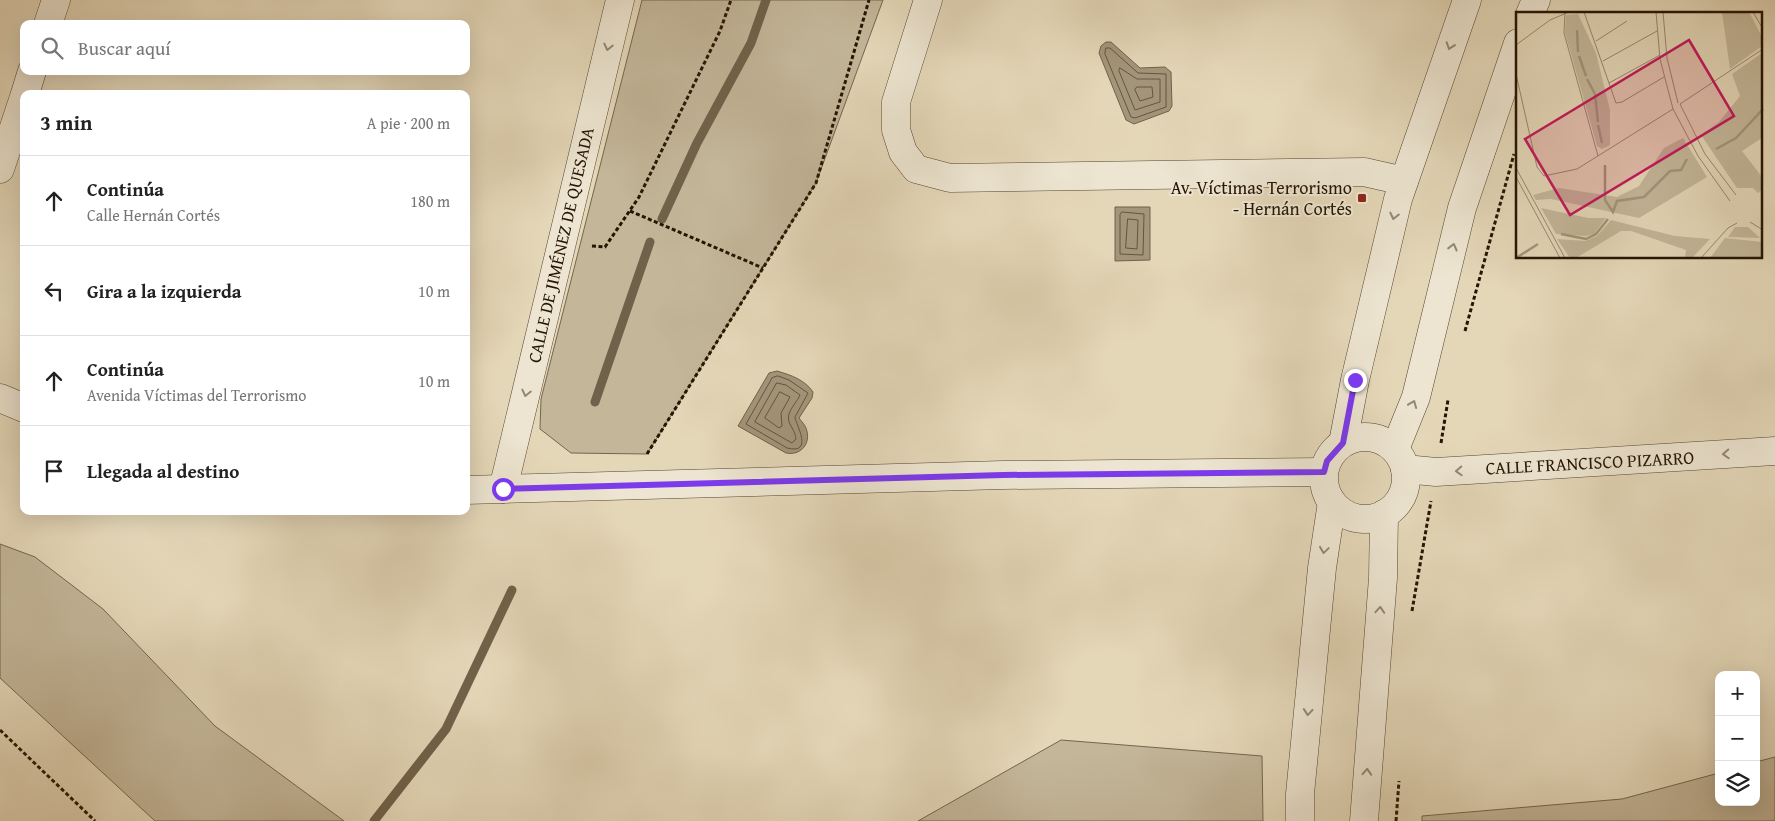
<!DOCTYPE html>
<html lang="es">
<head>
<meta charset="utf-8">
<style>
  body { margin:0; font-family:"Gentium Book Plus",serif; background:#f2f2f2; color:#222 }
  .controls { position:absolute; right:15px; bottom:15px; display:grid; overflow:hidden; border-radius:10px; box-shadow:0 5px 20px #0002 }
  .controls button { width:45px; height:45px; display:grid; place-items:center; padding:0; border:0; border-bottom:1px solid #e0e0e0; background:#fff; color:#222; font:25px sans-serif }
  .stop { position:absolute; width:15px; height:15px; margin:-11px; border:4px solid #7c3aed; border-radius:50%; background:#fff }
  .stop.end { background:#7c3aed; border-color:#fff; box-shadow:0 1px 5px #0008 }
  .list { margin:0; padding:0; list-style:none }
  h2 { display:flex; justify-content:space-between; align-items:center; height:65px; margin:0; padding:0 20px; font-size:21px }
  h2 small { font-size:16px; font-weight:400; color:#767676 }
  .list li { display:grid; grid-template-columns:32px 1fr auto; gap:15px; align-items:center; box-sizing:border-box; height:90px; padding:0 20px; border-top:1px solid #e0e0e0 }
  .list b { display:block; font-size:19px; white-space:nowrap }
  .list p { margin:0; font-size:16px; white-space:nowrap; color:#767676 }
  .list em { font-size:16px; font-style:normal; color:#767676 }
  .icon { flex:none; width:28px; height:28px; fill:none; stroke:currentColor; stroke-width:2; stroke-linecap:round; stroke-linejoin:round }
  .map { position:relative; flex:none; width:1775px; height:821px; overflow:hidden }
  .search { position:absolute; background:#fff; box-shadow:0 5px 20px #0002; left:20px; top:20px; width:450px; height:55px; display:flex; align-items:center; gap:12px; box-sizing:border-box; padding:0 18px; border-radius:10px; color:#767676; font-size:19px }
  .panel { position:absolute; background:#fff; box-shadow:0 5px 20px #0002; left:20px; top:90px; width:450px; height:425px; border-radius:10px }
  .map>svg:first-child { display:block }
  .green { fill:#c3b699; stroke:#74664e }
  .water { fill:#a3957a; stroke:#70624a }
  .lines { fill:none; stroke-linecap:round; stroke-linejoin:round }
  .shore { stroke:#64553e; stroke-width:1 }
  .stream { stroke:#70624a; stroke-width:9 }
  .street-casing { stroke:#544630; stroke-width:29 }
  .path { stroke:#241503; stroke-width:3; stroke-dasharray:4 2.5; stroke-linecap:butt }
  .street { stroke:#ede5d1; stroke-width:28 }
  .oneway { stroke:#938774 }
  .route { stroke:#7c3aed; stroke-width:6 }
  .poi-dot { fill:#8f2418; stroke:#ede5d1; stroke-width:2 }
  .labels { text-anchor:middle; stroke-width:4; stroke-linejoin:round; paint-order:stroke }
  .poi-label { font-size:18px; fill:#241503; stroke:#ede5d1; text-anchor:end }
  .street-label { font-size:18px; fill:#241503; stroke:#ede5d1 }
  .inset-river { fill:none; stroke:#a3957a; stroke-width:2.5 }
  .inset-road { fill:none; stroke:#978970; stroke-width:1 }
  .view { fill:#c2185b; fill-opacity:0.15; stroke:#c2185b; stroke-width:2.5 }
  .inset-edge { fill:none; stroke:#241503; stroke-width:2.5 }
</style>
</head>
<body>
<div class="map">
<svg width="1775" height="821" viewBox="0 0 1775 821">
  <rect width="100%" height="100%" fill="#e4d7b8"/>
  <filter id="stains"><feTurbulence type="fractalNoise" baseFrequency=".004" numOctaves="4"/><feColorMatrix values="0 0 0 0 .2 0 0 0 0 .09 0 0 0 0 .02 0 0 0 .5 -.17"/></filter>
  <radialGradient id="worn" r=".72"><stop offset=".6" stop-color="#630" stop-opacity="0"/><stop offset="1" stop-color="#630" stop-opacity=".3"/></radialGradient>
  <g class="green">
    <path d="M642,0H883L816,183L647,454L571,453L540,429L541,399Z"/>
    <path d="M0,544L35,557L103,609L215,726L344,821H155L0,678Z"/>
    <path d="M1061,740L1262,756L1263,821H918Z"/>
    <path d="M1775,757V821H1422V816L1622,799L1719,773V802H1756V762Z"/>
  </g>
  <g class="water">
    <path d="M1106,42H1111L1140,68L1165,67L1171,72L1172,106L1169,111L1134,124L1126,120L1099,53L1101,46Z"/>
    <path d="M1115,207H1150V260L1115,261Z"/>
    <path d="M777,371C791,375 805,380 813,392L812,398L799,418C801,421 805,425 806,428C812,444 800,456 786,453L738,426L769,373Z"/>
  </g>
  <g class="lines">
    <g class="shore">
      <path d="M1106,48H1110L1138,73L1166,74V107L1135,118L1131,117L1105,54Z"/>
      <path d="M1120,68L1137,79H1160V102L1135,110L1119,71Z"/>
      <path d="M1137,87H1152L1153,97L1140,101L1135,90Z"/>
      <path d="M1122,212L1144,214L1143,255L1120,254V215Z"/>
      <path d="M1128,219L1138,220L1137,249L1126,248Z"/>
      <path d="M778,376L789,380L808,393L795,417C795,423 815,455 787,448L746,424L772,378Z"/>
      <path d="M777,383L786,385L800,395C797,403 784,413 790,424C793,430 795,432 796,439L792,443L755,422Z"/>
      <path d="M780,392L790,397L781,413L782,426L779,428L765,418Z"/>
    </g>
    <g class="stream">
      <path d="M662,219L697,143L751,43L766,0"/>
      <path d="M595,402L650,242"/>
      <path d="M374,821L446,729L512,590"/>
    </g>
    <defs>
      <g id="street">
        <path d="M928,0L896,102V130L903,152L916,169L950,178L1364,172L1404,181"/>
        <path d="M1530,14L1536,0"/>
        <path d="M48,24L56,0"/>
        <path d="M25,94L32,71"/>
        <path d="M0,169L24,97"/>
        <path d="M0,398L24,408"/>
        <circle cx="1365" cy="478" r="41"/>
        <path d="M1343,443L1355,380L1398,199L1467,0"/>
        <path d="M1395,449L1416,397L1462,208L1518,43"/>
        <path d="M1405,469L1436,472L1775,451"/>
        <path d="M503,489L620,0"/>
        <path d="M466,490L1003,475L1324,472"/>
        <path d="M1300,821V794L1322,568L1332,502"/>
        <path d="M1364,821L1383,578L1384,514"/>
      </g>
    </defs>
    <use href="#street" class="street-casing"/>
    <g class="path">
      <path d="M630,211L763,268"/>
      <path d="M592,246L605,247L639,197L720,31L731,0"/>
      <path d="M1465,331L1514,154"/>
      <path d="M1441,443L1448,400"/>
      <path d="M647,454L816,183L869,0"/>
      <path d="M1412,611L1431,501"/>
      <path d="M0,730L95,821"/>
      <path d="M1396,821L1399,781"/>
    </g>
    <use href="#street" class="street"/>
  </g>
  <defs><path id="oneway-chevron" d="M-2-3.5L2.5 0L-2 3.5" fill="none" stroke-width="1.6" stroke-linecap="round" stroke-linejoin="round" transform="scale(1.25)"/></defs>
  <g class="oneway">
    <use href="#oneway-chevron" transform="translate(1450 46) rotate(109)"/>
    <use href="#oneway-chevron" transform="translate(608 47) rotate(103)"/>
    <use href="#oneway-chevron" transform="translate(1394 216) rotate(103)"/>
    <use href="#oneway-chevron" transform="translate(1453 247) rotate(-76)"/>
    <use href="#oneway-chevron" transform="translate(526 393) rotate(103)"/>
    <use href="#oneway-chevron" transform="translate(1413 404) rotate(-68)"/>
    <use href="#oneway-chevron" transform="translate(1726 454) rotate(177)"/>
    <use href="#oneway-chevron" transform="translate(1459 471) rotate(177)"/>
    <use href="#oneway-chevron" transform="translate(1324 550) rotate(98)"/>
    <use href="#oneway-chevron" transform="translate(1380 610) rotate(-86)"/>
    <use href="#oneway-chevron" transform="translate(1308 712) rotate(95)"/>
    <use href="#oneway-chevron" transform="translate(1367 772) rotate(-86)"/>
  </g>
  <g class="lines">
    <path class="route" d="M503,489L1003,475L1324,472L1327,461L1343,443L1355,380"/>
  </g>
  <rect class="poi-dot" x="1357" y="193" width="10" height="10" rx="2.5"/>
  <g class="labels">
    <g class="poi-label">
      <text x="1352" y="194">Av. Víctimas Terrorismo<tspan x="1352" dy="21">- Hernán Cortés</tspan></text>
    </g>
    <g class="street-label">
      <text transform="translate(561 245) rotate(-77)" y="6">CALLE DE JIMÉNEZ DE QUESADA</text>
      <text transform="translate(1590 463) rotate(-3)" y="6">CALLE FRANCISCO PIZARRO</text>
    </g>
  </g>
  <g transform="translate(1516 12)">
    <rect width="246" height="246" fill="#e4d7b8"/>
    <path d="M206,0H233L246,25V34L214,57ZM62,2L80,41L94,98V133L86,137L81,134L49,21L50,3ZM246,41V126L226,139L246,165V178L242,181L237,176H221L185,123L203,110L224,84L216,62ZM167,126L191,165L123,206L35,187L20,188L17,183L43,176L101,185L123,174L148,136ZM25,196L72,206H90L78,222L70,224L40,222ZM95,208L159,224L194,227L176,246H169L170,238L115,219H105L60,246H54L41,227L69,229L81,224ZM219,215H232L244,226L212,225ZM209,226L246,230V246H194Z" fill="#c3b699"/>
    <path class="inset-river" d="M61,18L62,40M63,44L70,64M71,67L79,82L82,110M82,113L86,131M200,137L220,126L247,97M89,153V188L97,200L101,189L128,185L154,159L165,158L171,147M45,222L70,227L80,222L92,207M0,246L22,232"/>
    <path class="inset-road" d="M49,0L48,21L82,144M68,0L100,91L106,90L148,65M140,0L144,47L157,97L182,144L214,189M147,0L151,46L162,91M237,0L247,17M80,29L111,9M0,33L34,8L53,0M87,49L141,19M0,62L21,155L28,164L61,157L157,97M93,71L144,43M164,92L189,142L220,183M164,92L247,37M0,156L49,246M0,165L44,246M234,210L247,218M185,246L212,216L221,211"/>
    <path class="view" d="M173,28L218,104L54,203L9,127Z"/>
    <rect width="246" height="246" class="inset-edge"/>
  </g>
  <rect width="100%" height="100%" filter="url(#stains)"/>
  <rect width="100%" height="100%" fill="url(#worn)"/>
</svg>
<div class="controls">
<button>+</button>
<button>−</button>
<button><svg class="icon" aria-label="layers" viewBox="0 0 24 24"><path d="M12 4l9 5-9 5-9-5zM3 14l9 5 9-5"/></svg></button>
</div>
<div class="stop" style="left:503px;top:489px"></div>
<div class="stop end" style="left:1355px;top:380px"></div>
<div class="search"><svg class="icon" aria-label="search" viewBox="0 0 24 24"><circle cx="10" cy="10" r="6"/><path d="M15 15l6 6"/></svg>Buscar aquí</div>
<section class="panel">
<h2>3 min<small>A pie · 200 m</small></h2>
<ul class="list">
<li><svg class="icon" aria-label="ahead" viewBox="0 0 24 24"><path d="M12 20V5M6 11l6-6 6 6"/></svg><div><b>Continúa</b><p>Calle Hernán Cortés</p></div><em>180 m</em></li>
<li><svg class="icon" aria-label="left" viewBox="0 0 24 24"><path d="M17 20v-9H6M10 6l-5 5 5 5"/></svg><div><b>Gira a la izquierda</b></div><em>10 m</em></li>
<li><svg class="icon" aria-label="ahead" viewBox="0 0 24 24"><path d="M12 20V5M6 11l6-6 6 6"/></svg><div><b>Continúa</b><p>Avenida Víctimas del Terrorismo</p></div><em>10 m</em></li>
<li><svg class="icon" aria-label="arrive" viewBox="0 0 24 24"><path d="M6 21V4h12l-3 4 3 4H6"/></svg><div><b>Llegada al destino</b></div></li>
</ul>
</section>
</div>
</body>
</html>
